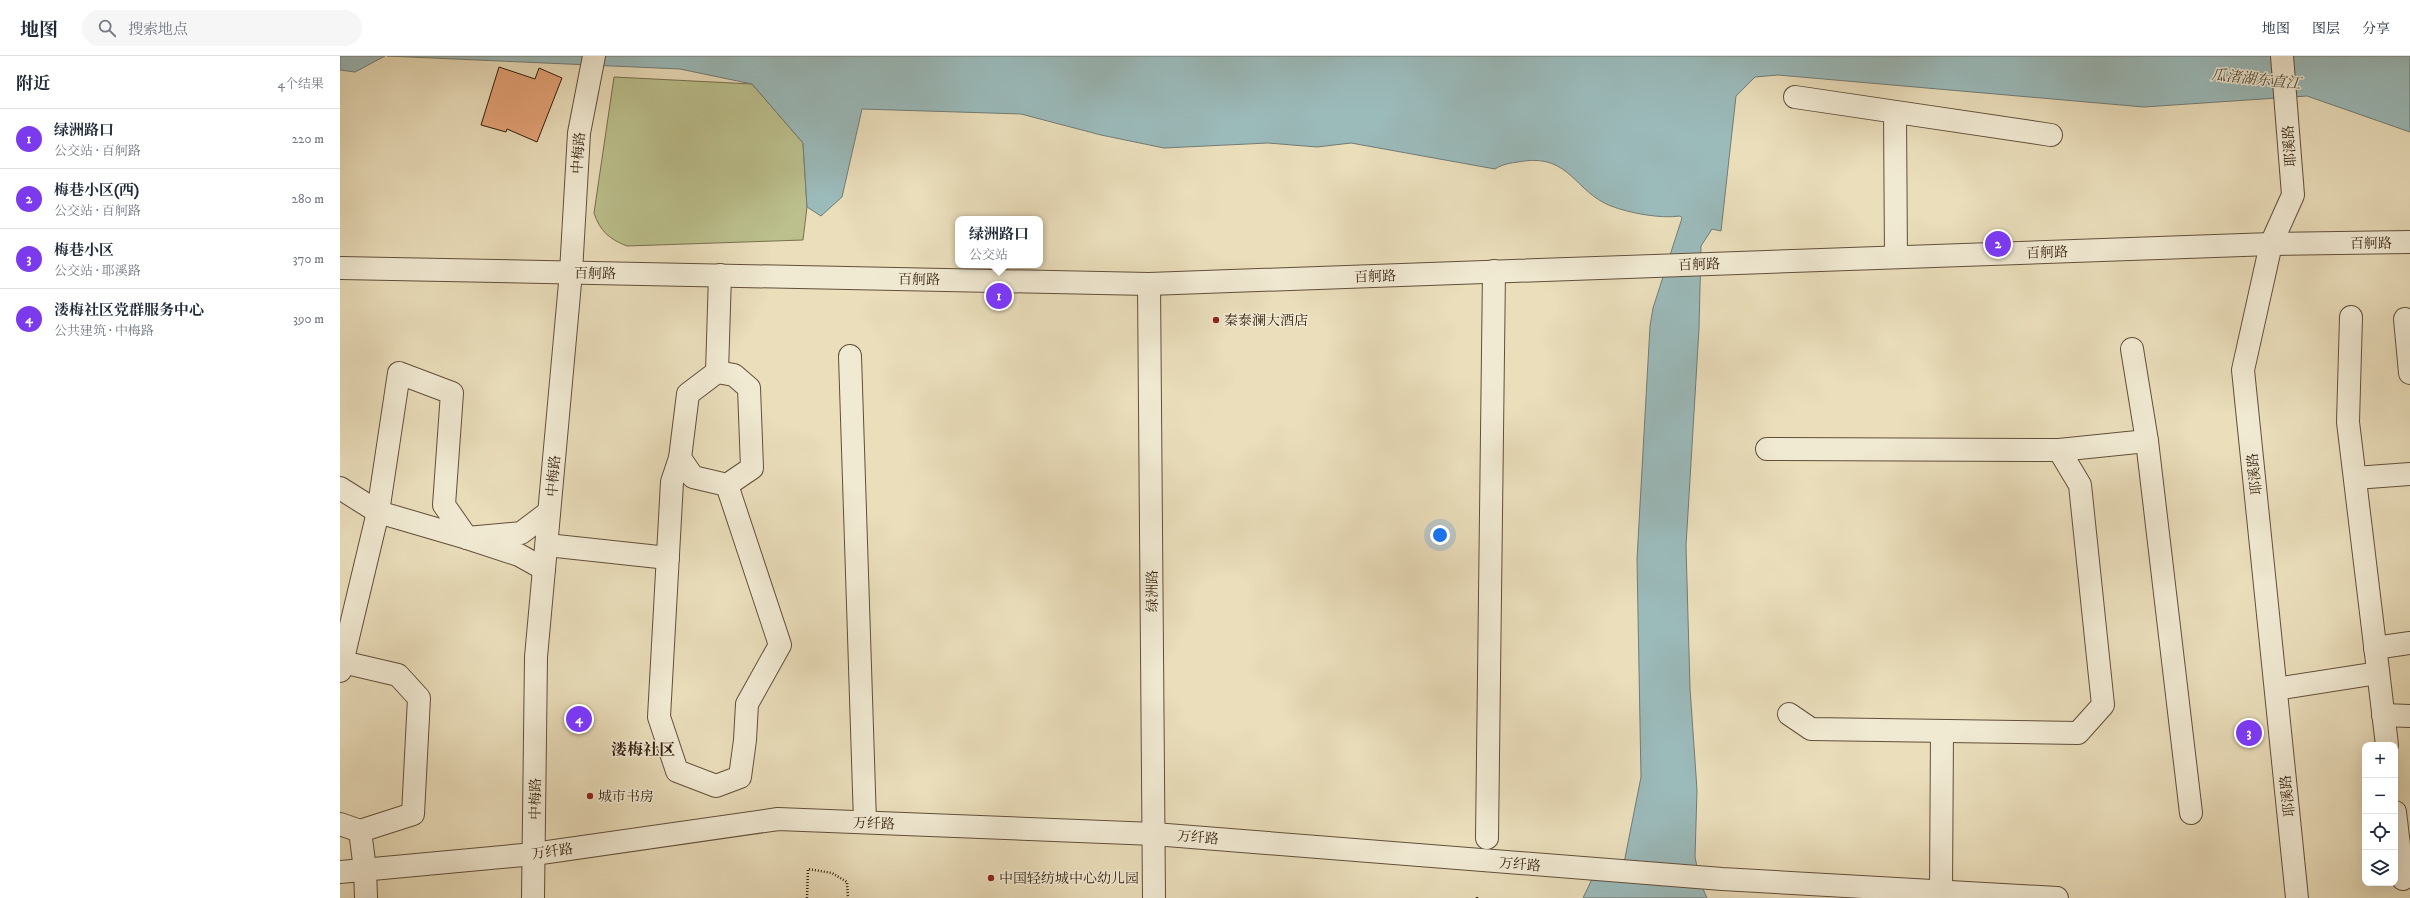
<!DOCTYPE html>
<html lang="zh">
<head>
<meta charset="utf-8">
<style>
  body { margin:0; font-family:"IM FELL DW Pica","Noto Serif SC",serif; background:#f6f6f7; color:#1f2937 }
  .controls { position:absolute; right:12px; bottom:12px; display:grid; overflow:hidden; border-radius:8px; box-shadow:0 4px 16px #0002 }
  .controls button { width:36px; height:36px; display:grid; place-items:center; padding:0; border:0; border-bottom:1px solid #e0e1e3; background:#fff; color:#1f2937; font:20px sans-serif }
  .you { position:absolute; left:1100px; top:479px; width:14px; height:14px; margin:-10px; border:3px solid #fff; border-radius:50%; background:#1a73e8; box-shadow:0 0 0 6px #1a73e833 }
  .badge { display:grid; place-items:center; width:26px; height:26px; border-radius:50%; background:#7c3aed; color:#fff; font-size:13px; font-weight:700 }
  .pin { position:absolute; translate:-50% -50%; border:2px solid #fff; box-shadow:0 1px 4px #0006 }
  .popup { position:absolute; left:615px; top:160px; width:88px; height:52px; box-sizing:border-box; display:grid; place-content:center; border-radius:8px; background:#fff; filter:drop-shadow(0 1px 3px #0005); font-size:13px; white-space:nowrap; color:#747a83 }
  .popup b { font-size:15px; color:#1f2937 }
  .popup::after { content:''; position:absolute; left:50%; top:100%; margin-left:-8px; border:8px solid transparent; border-top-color:#fff }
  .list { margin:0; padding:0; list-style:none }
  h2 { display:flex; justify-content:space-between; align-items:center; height:52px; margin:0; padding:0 16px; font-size:17px }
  h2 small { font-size:13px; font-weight:400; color:#747a83 }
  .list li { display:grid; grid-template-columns:26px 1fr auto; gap:12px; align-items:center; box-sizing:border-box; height:60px; padding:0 16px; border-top:1px solid #e0e1e3 }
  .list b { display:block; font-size:15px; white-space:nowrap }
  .list p { margin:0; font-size:13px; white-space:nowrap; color:#747a83 }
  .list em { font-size:13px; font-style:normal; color:#747a83 }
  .icon { flex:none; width:22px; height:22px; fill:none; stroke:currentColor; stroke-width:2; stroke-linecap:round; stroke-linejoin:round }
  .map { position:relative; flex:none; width:2070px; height:842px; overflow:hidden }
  header { display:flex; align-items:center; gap:24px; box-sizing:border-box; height:56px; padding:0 20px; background:#fff; border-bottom:1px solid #e0e1e3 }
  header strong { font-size:19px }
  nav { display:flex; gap:22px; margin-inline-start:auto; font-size:14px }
  .search { width:280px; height:36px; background:#f6f6f7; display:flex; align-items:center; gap:10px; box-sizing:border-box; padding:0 14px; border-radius:22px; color:#747a83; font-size:15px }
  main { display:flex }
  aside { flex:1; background:#fff }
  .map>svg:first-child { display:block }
  .green { fill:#bbc08d; stroke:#78704e }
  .water { fill:#9bbaba; stroke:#727c76 }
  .building { fill:#e3a276; stroke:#341f0f }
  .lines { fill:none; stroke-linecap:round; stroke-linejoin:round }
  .minor-casing { stroke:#624f3a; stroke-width:24 }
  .path { stroke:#341f0f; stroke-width:2.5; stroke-dasharray:1 2; stroke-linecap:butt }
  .minor { stroke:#f1ead3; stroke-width:22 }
  .poi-dot { fill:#8f2418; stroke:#f1ead3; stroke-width:1.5 }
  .labels { text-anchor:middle; stroke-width:3; stroke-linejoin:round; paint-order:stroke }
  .street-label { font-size:14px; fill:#341f0f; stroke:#f1ead3 }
  .poi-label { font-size:14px; fill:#341f0f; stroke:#f1ead3; text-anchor:start }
  .water-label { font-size:15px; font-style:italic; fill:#534e42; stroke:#f1ead3 }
  .quarter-label { font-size:16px; font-weight:bold; fill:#341f0f; stroke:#f1ead3 }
</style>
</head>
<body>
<header>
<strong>地图</strong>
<div class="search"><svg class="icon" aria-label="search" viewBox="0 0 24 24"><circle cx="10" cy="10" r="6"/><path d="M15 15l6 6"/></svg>搜索地点</div>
<nav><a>地图</a><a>图层</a><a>分享</a></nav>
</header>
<main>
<aside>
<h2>附近<small>4个结果</small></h2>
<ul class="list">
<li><span class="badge">1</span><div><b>绿洲路口</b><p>公交站 · 百舸路</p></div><em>220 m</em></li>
<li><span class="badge">2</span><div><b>梅巷小区(西)</b><p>公交站 · 百舸路</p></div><em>280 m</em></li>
<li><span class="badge">3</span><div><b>梅巷小区</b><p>公交站 · 耶溪路</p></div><em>370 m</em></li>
<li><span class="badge">4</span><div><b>溇梅社区党群服务中心</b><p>公共建筑 · 中梅路</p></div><em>390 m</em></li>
</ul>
</aside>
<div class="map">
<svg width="2070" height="842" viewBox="0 0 2070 842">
  <rect width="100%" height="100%" fill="#eadebb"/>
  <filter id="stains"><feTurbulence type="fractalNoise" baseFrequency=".005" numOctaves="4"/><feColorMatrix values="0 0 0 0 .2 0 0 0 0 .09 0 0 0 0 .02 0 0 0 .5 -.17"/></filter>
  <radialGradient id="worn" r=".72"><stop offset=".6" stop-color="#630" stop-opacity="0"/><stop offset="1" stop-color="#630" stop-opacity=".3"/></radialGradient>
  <path class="green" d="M274,21L412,28L463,87L467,151L463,184L287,190C269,183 260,175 254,157Z"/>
  <g class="water">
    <path d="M0,0H45L15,16L0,14Z"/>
    <path d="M47,0H2070V76L1967,40L1804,51L1438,19L1415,21L1396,40L1381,175L1372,173L1361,190L1359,273L1346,490L1350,632L1357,734L1355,801L1360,826L1367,842H1243L1252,823L1283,812L1301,721L1297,503L1310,270L1313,252L1342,162L1340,160C1321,163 1289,157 1271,150C1235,136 1230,99 1184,105C1173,107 1164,107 1155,113L1011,87L977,91L928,87L824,92L761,79L681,58L522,53L502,141L481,160L467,151L463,87L412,28L340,13Z"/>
  </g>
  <path class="building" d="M159,11L195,23L199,12L222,22L197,86L167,73L166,76L141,69Z"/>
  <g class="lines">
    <defs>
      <g id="minor">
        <path d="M1942,0L1953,139L1931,188L1903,314L1957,842"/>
        <path d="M1455,41L1711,79"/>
        <path d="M1555,57L1556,201"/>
        <path d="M0,212L809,228L1931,188L2070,186"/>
        <path d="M809,228L814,842"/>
        <path d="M2011,261L2008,366L2047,689"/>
        <path d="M2065,263L2070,317"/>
        <path d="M1792,293L1807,385L1851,757"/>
        <path d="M510,300L525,766"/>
        <path d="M377,316L394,319L409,332L412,412L387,429L353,421L340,402L348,338Z"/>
        <path d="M377,316L380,219"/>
        <path d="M1427,393L1719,394L1807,385"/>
        <path d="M340,402L332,426L319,661L337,715L376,730L400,721L405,684L407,648L440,589L387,429"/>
        <path d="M2015,422L2070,418"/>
        <path d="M0,432L38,456L127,482"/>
        <path d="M207,489L328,502"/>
        <path d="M204,513L179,499L127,482L181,477L209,456"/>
        <path d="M2035,592L2070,587"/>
        <path d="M0,615L38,456L59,317L112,337L104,449L127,482"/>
        <path d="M1936,633L2038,617"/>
        <path d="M1449,658L1471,673L1738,677L1763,649L1740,429L1719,394"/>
        <path d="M2043,659L2070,660"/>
        <path d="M2055,756L2063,823"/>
        <path d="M0,768L20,775L73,758L79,642L58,619L2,606"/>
        <path d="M20,775L25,813L26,842"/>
        <path d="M1147,782L1154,215"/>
        <path d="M0,816L194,798L438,763L814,778L1382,823L1717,842"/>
        <path d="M1601,836L1602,675"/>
        <path d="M193,842L196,601L231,216L239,77L254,0"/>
      </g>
    </defs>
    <use href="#minor" class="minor-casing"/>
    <g class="path">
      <path d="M467,842L468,813L492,817L507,826L508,842"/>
      <path d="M1137,842V839"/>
    </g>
    <use href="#minor" class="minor"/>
  </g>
  <g class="poi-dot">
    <circle cx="876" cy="264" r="4"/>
    <circle cx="250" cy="740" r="4"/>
    <circle cx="651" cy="822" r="4"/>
  </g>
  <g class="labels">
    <g class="street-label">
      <text transform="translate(1949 90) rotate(-94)" y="5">耶溪路</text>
      <text transform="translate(238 97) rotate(-86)" y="5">中梅路</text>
      <text transform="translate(2031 187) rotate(-1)" y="5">百舸路</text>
      <text transform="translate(1707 196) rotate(-2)" y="5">百舸路</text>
      <text transform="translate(1359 208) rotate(-2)" y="5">百舸路</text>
      <text transform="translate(255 217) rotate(1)" y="5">百舸路</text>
      <text transform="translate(1035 220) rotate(-2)" y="5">百舸路</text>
      <text transform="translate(579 223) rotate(1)" y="5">百舸路</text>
      <text transform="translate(1914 418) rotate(-96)" y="5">耶溪路</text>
      <text transform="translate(213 420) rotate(-85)" y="5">中梅路</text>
      <text transform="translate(812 535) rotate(-90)" y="5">绿洲路</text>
      <text transform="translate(1947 740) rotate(-96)" y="5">耶溪路</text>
      <text transform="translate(195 743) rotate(-89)" y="5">中梅路</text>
      <text transform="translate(534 767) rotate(2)" y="5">万纤路</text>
      <text transform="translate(858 781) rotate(5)" y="5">万纤路</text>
      <text transform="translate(212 795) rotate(-8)" y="5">万纤路</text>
      <text transform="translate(1180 808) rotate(5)" y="5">万纤路</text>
    </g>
    <g class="poi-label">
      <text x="884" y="269">秦泰澜大酒店</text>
      <text x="258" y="745">城市书房</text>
      <text x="659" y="827">中国轻纺城中心幼儿园</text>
    </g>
    <g class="water-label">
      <text transform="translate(1916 23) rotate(6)" y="5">瓜渚湖东直江</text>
    </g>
    <g class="quarter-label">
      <text x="303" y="699">溇梅社区</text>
    </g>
  </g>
  <rect width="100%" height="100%" filter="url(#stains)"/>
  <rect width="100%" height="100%" fill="url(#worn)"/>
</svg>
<div class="controls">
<button>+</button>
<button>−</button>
<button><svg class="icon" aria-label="locate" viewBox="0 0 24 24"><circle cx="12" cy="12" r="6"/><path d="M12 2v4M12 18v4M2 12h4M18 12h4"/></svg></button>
<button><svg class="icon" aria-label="layers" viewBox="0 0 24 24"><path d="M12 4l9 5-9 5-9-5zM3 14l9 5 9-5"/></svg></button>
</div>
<div class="you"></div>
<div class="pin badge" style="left:659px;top:240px">1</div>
<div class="popup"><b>绿洲路口</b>公交站</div>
<div class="pin badge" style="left:1658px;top:188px">2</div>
<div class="pin badge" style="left:1909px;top:677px">3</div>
<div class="pin badge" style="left:239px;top:663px">4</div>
</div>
</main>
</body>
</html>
